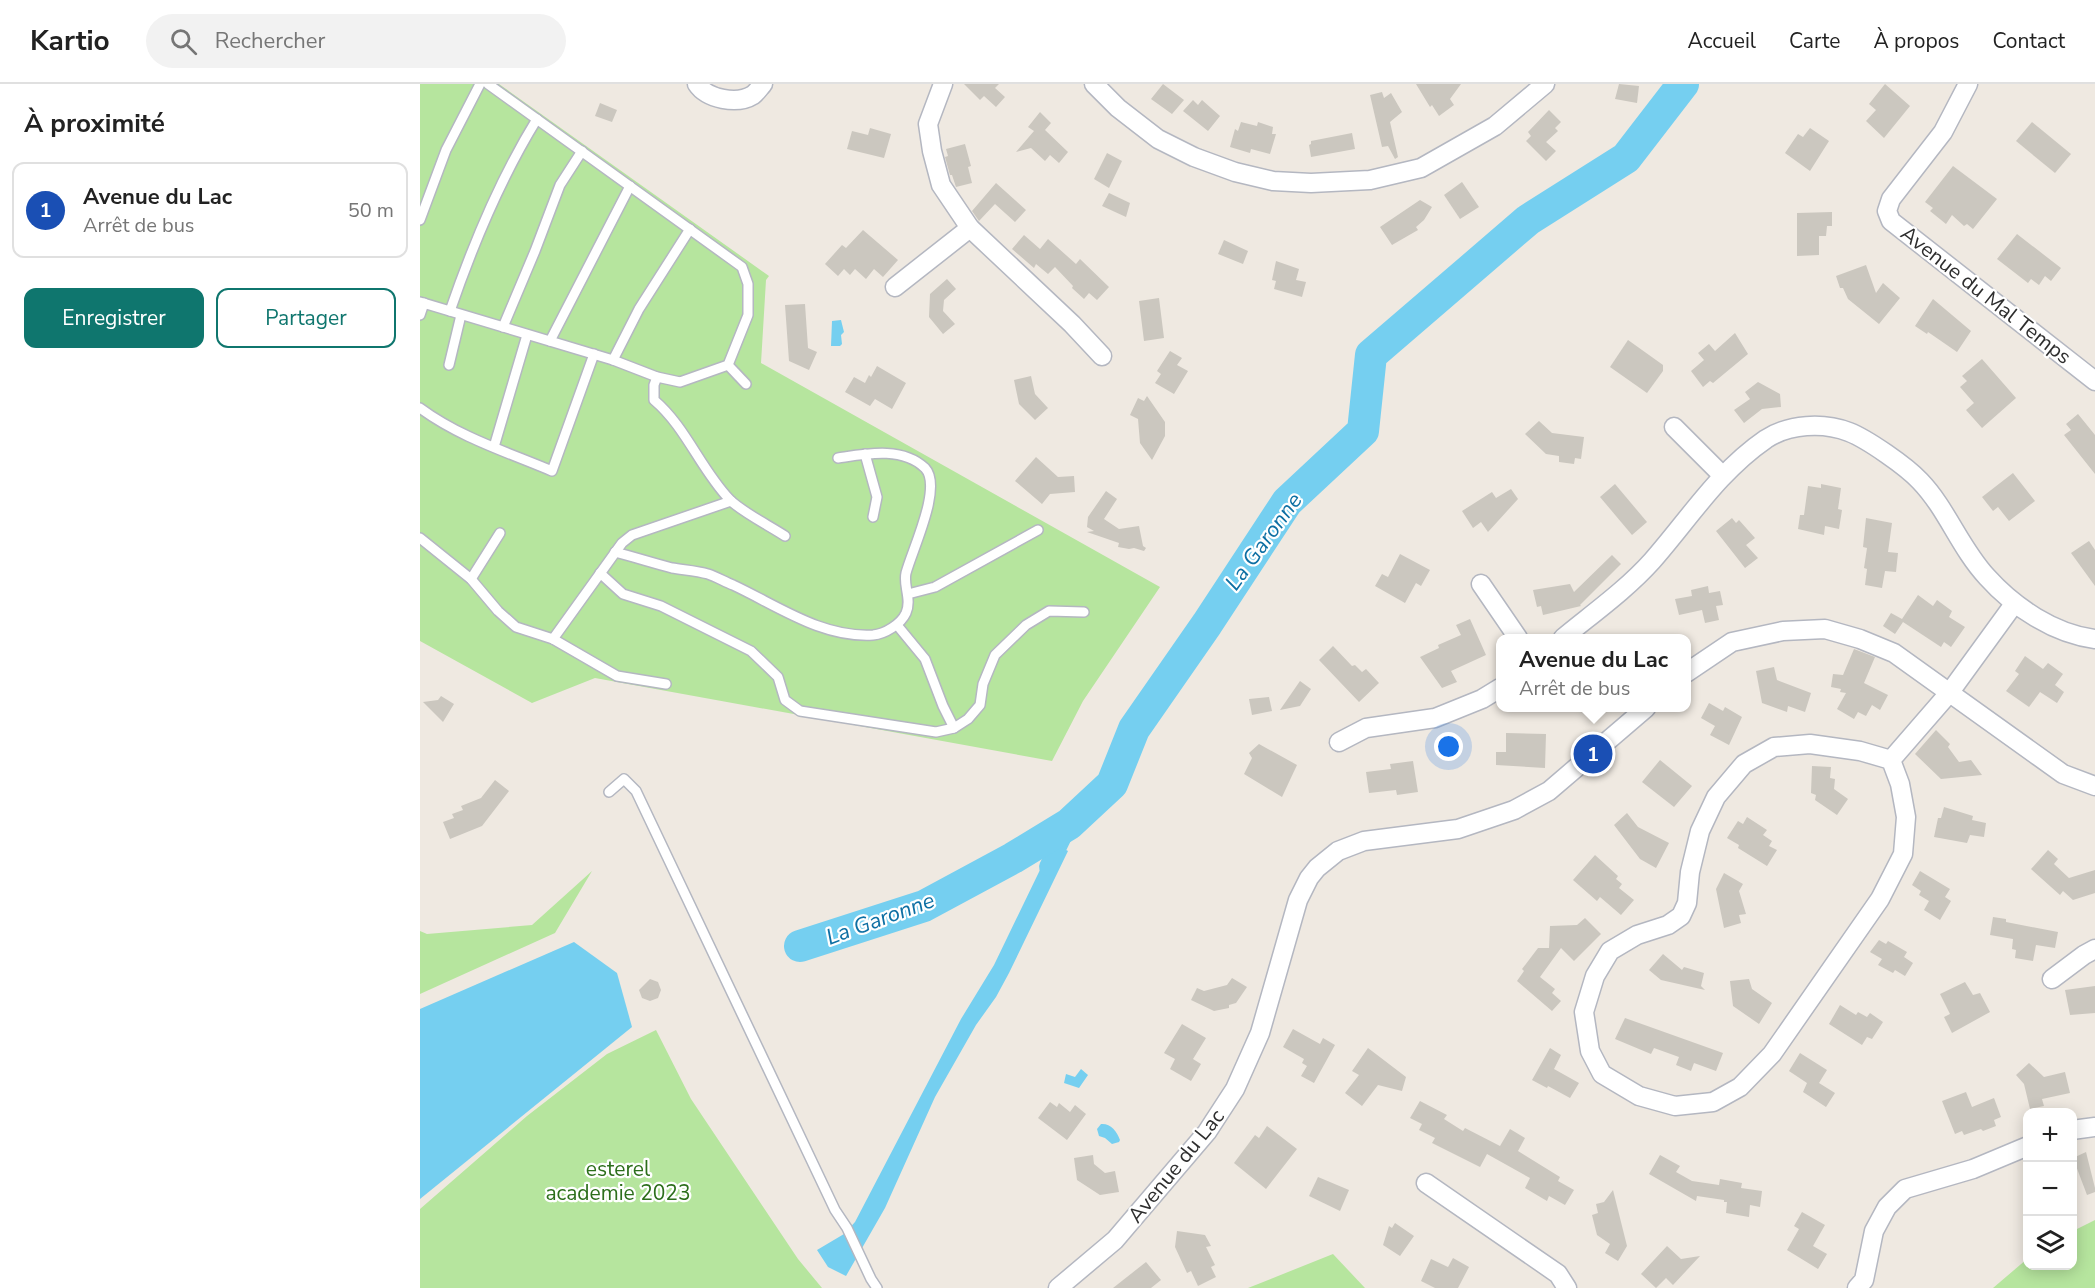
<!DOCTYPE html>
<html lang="fr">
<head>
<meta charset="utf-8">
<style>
  body { margin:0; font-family:"Nunito Sans",sans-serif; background:#f2f2f2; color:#222 }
  .controls { position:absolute; right:18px; bottom:18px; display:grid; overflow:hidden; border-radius:12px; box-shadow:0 3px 15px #0003 }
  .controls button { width:54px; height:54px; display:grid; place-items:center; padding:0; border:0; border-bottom:2px solid #e0e0e0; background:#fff; color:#222; font:30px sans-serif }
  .you { position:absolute; left:1029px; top:663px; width:21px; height:21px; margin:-15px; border:4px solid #fff; border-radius:50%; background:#1a73e8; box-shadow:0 0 0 9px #1a73e833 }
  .badge { display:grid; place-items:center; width:39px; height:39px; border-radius:50%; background:#0f766e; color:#fff; font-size:20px; font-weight:700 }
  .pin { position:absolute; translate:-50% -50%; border:3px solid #fff; box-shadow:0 2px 6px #0006 }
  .popup { position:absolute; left:1076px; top:550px; width:195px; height:78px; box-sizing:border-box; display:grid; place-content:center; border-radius:12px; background:#fff; filter:drop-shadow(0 2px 4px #0005); font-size:20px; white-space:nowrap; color:#767676 }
  .popup b { font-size:22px; color:#222 }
  .popup::after { content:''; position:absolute; left:50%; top:100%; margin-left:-12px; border:12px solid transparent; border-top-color:#fff }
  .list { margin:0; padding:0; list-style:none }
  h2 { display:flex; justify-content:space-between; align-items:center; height:78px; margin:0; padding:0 24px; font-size:26px }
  h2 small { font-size:20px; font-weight:400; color:#767676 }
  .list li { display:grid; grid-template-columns:39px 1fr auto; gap:18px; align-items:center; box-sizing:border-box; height:96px; margin:0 12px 12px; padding:0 12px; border:2px solid #e0e0e0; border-radius:12px }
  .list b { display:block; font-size:22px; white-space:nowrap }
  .list p { margin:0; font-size:20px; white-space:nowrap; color:#767676 }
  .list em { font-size:20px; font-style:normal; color:#767676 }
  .actions { display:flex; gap:12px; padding:18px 24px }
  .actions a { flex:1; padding:14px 0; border:2px solid #0f766e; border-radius:12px; text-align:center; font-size:21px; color:#0f766e }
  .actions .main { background:#0f766e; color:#fff }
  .icon { flex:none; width:33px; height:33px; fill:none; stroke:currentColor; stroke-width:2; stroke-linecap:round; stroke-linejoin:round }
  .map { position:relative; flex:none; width:1675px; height:1204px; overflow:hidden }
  header { display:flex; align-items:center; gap:36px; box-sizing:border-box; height:84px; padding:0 30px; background:#fff; border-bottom:2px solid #e0e0e0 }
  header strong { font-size:28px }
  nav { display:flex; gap:33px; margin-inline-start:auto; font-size:21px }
  .search { width:420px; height:54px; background:#f2f2f2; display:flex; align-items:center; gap:15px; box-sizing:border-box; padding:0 21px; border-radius:33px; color:#767676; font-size:22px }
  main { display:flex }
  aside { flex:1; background:#fff }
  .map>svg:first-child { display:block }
  .green { fill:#b6e59e }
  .water { fill:#75cff0 }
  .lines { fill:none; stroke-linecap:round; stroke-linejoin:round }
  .canal { stroke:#75cff0; stroke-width:18 }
  .river { stroke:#75cff0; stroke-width:32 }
  .building { fill:#cbc7bf }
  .service-casing { stroke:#b4b7c1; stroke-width:12 }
  .minor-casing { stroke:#b4b7c1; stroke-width:21 }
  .service { stroke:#fff; stroke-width:9 }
  .minor { stroke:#fff; stroke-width:18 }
  .labels { text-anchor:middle; stroke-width:4.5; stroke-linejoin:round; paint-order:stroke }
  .street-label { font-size:21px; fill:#2e2e2e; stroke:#fff }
  .park-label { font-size:21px; fill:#2c6e1b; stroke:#fff }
  .water-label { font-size:22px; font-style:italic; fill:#0d6fa3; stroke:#fff }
</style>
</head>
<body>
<header>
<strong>Kartio</strong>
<div class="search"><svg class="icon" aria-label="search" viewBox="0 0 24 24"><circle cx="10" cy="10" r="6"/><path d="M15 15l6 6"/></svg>Rechercher</div>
<nav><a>Accueil</a><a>Carte</a><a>À propos</a><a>Contact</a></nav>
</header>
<main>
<aside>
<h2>À proximité<small></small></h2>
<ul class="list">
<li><span class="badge" style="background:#1a4fb4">1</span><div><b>Avenue du Lac</b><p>Arrêt de bus</p></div><em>50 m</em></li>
</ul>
<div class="actions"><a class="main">Enregistrer</a><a>Partager</a></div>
</aside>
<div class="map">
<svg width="1675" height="1204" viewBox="0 0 1675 1204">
  <rect width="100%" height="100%" fill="#efe9e1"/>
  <g class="green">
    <path d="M0,0H79L349,192L346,196L341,279L740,503L663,617L632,677L175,594L112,619L0,557Z"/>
    <path d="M172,787L135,849L0,910V847L7,850L112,841Z"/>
    <path d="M236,946L271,1015L378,1175L402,1204H0V1125L107,1032L187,970Z"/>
    <path d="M1675,1136V1204H1573L1607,1175L1608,1182H1652L1653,1147Z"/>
    <path d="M913,1170L945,1204H828Z"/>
  </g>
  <g class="water">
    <path d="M421,236L424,248L421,251L422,260L420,262H411L412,237Z"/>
    <path d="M633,759L648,767L589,889L576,913L556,941L515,1013L465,1124L426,1192L408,1183L397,1166L424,1150L435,1138L541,935L574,881Z"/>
    <path d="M429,833L438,858L421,863L382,867L378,857L409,840Z"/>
    <path d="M154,858L197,889L212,943L0,1115V925Z"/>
    <path d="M661,985L668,991L659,1004L644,999L646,990L655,993Z"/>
    <path d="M681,1040C690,1039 697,1047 700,1056L699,1058L692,1060L685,1054L679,1052L677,1045Z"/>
  </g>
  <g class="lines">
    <path class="canal" d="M628,783L649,740"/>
    <path class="river" d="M380,862L504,822L593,774L649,740L692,700L714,645L787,540L867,418L943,347L951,271L1108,136L1206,74L1263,0"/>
  </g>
  <g class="building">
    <path d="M544,0H579L575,4L585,13L576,23L564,12L560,16Z"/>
    <path d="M743,0L764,16L752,30L731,15Z"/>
    <path d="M996,0H1041L1030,15L1034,21L1019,32L1012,21L1010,23Z"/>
    <path d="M1199,0L1219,2L1217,19L1195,15Z"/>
    <path d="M1465,0L1490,22L1464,54L1446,37L1456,26L1449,20Z"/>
    <path d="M962,8L964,14L971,9L982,28L970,38L978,73L975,75L968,62L962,63L950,11Z"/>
    <path d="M773,16L778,21L782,16L800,32L788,47L763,27Z"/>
    <path d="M180,19L197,26L192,38L175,32Z"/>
    <path d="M1129,26L1141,38L1135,44L1138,47L1126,58L1136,67L1126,77L1106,57L1111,52L1108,48Z"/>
    <path d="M620,28L631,39L625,46L648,68L639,79L630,71L625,77L611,64L596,68L614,47L608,43Z"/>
    <path d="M821,38L837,42L838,38L853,43L852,50H856L850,70L831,65L830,69L810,63L815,45L818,47Z"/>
    <path d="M1612,38L1651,70L1635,89L1596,57Z"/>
    <path d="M450,44L471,50L464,74L427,65L432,47L448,51Z"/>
    <path d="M1390,44L1409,57L1390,87L1365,69L1378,50L1383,53Z"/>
    <path d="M932,49L935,65L891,73L889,61L891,60V57Z"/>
    <path d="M545,60L551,82L548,83L552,99L536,103L532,91H530L525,73L528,72L526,65Z"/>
    <path d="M687,69L702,77L689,104L674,95Z"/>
    <path d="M1533,82L1577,115L1553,145L1547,140L1544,142L1532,131L1526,140L1510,127L1513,124L1505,118Z"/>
    <path d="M1042,98L1059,123L1040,135L1024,111Z"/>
    <path d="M576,99L606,126L595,138L575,120L559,137L552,127Z"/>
    <path d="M689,109L710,119L706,133L682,122Z"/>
    <path d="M1000,116L1012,123L1004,136L996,143L998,146L972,161L960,143Z"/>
    <path d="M1412,128V142H1407L1406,152H1399V171L1377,172V129Z"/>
    <path d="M443,146L478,176L463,193L454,185L446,195L435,185L430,191L424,185L418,192L405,180L422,161L426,164Z"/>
    <path d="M1597,150L1641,184L1631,197L1625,192L1619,201L1611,195L1608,199L1577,175Z"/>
    <path d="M604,151L620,165L628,155L656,180L660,175L689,203L677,216L669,209L664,215L652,204L653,202L635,183L628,190L616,180L614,184L592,165Z"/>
    <path d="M804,156L828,167L823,180L798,170Z"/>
    <path d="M856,177L879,185L876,196L886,198L882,213L854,205L856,197L852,196Z"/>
    <path d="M1446,181L1456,209L1463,199L1480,214L1459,240L1428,215L1423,204H1420L1416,192Z"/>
    <path d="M527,195L536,205L524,216L523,227L535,240L523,250L509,233L510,210Z"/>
    <path d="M739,214L744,254L724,257L719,217Z"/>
    <path d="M1513,215L1551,247L1537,268L1508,248L1507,250L1495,242Z"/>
    <path d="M385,220L388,264L397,268L389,286L369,277L365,221Z"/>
    <path d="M1315,249L1328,270L1293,299L1290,297L1283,303L1271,287L1284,276L1278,269L1289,260L1295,267Z"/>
    <path d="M1208,256L1243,281V287L1227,309L1190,283Z"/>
    <path d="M750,267L762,274L757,281L768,287L754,310L735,299L741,290L737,287Z"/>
    <path d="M1562,275L1596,314L1562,344L1546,326L1554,319L1540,303L1547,297L1542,292Z"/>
    <path d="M457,282L486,299L472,325L455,315L450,322L425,308L434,293L445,299L449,291L451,293Z"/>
    <path d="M611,292L615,310L628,324L615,336L599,320L594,296Z"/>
    <path d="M1338,298L1360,310L1361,323L1342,325L1324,339L1314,326L1330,315L1325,308Z"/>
    <path d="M727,312L745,338V352L732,376L720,359L718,335L710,331L718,314L724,317Z"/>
    <path d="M1658,330L1675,351V390L1644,351L1651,346L1646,340Z"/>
    <path d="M1119,337L1132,349L1164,353L1161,375L1155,374L1154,380L1139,378V372L1126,370L1105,350Z"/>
    <path d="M616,373L638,393L654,392L655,408L630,410L622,420L595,397Z"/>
    <path d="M1593,389L1615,417L1589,437L1578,423L1573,427L1562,413Z"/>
    <path d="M1195,400L1227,438L1212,451L1180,413Z"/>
    <path d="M1401,400L1421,404L1418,425L1422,426L1419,445L1405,442L1404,451L1378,445L1380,431H1384L1388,402L1401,404Z"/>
    <path d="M1091,405L1098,415L1068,448L1061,438L1053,444L1042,427L1072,408L1076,414Z"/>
    <path d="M686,407L697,415L684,435L699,445L719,442L723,462L726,464L724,467L714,464L709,465L698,463L699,459L667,448L674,447L667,443L668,433Z"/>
    <path d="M1312,434L1316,439L1319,436L1335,454L1326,461L1338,474L1325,484L1296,447Z"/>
    <path d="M1446,434L1472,439L1468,468L1478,469L1476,488L1465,487L1462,504L1445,501L1447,485L1444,484L1447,464L1443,463Z"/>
    <path d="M1669,457L1675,466V502L1651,469Z"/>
    <path d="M980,470L1010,486L1001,502L996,499L985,519L955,502L962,490L968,493Z"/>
    <path d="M1192,471L1201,480L1160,521L1161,522L1123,531L1121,522L1117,523L1113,506L1150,500L1154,508Z"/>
    <path d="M1288,502L1289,509L1300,507L1303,521L1296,522L1299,536L1285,539L1282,526L1259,531L1255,515L1272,512L1271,506Z"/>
    <path d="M1498,511L1513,522L1517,516L1532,527L1529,533L1545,543L1531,563L1524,558L1521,563L1483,538L1475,550L1463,542L1471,529L1482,535Z"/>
    <path d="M1050,535L1066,571L1031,587L1037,598L1022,604L1000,573L1019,564L1018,561L1041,551L1036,541Z"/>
    <path d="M913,562L932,582L935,581L942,588L946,585L959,599L939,618L899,576Z"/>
    <path d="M1434,565L1455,573L1444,599L1468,611L1460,626L1452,621L1446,632L1438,628L1434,635L1417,625L1426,609L1420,608L1421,605L1411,603L1413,590L1423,591Z"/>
    <path d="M1605,572L1623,585L1628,579L1643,590L1635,601L1644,608L1637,619L1620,608L1609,623L1586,607L1599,590L1595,587Z"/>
    <path d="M1354,583L1357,596L1391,609L1385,628L1368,622L1367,628L1342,619L1336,587Z"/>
    <path d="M880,597L891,605L880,622L860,626Z"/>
    <path d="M21,612L34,620L23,638L3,618L18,616Z"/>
    <path d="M849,613L852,627L832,631L829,615Z"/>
    <path d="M1289,619L1303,627L1305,623L1322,633L1309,661L1290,651L1295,642L1281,634Z"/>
    <path d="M1516,646L1530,660L1528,663L1539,678L1551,676L1562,691L1521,695L1495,670Z"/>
    <path d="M1086,649L1126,650L1125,684L1076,681V668H1086Z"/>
    <path d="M839,660L877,681L862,713L824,690L832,674L829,669Z"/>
    <path d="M1240,676L1272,702L1254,723L1222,698Z"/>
    <path d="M993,677L998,708L977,711L976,706L949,709L946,688L971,685L970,680Z"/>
    <path d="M1392,682L1411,683L1410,694L1415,695L1414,705L1428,715L1417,731L1395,716L1396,711L1391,709Z"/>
    <path d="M75,696L89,707L62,742L30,755L23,738L34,734L32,730L43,726L41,722L61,714Z"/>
    <path d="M1524,723L1553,732L1552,736L1566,739L1564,753L1550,751L1547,759L1514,753L1518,734H1521Z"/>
    <path d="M1207,729L1218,743L1249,759L1236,784L1220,775L1194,741Z"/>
    <path d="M1327,733L1347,746L1343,751L1352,757L1349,762L1357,766L1347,782L1318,764L1319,761L1307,754L1318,737L1323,740Z"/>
    <path d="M1628,766L1638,775L1634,780L1649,794L1675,786V809L1653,816L1643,807L1640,811L1611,785Z"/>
    <path d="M1175,771L1198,792L1196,795L1202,800L1199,804L1214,816L1201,831L1180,813L1177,817L1153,796Z"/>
    <path d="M1500,787L1530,805L1525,813L1531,817L1520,836L1504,826L1509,817L1499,811L1501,807L1492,801Z"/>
    <path d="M1304,789L1323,800L1319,807L1326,830L1319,831L1321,839L1304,844L1296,805Z"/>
    <path d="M1573,833L1586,835V838L1638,848L1635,864L1616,861L1613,877L1595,874L1596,866L1592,865L1593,855L1570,851Z"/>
    <path d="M1165,834L1181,850L1154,877L1141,864L1120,893L1135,905L1132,909L1141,917L1132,927L1097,897L1104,887L1102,885L1118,864H1129L1130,842L1157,841Z"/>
    <path d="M1459,856L1466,860L1468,857L1487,868L1484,873L1493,879L1485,892L1475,886L1473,889L1458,881L1462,875L1450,868Z"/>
    <path d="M1243,870L1262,886L1264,883L1284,889L1281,902L1285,906L1241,896L1229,886Z"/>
    <path d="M812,894L827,903L816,919L809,921V924L794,927L771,916L777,904L784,907L807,901Z"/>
    <path d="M230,895L238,898L241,906L238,914L230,917L222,914L219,906Z"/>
    <path d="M1329,895L1332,905L1352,919L1339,940L1313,922L1310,897Z"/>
    <path d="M1545,898L1553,911L1560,909L1570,928L1532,949L1524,933L1530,930L1520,910Z"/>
    <path d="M1675,902V929L1650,931L1645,906Z"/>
    <path d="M1420,921L1436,931L1438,928L1447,933L1450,929L1463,938L1452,955L1447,953L1442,961L1409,940Z"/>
    <path d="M1205,934L1303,969L1296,987L1274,979L1271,987L1256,981L1259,973L1234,964L1231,970L1195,955Z"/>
    <path d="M762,940L786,954L773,975L781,980L771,997L750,985L755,975L744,969Z"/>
    <path d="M873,945L900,960L903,954L915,961L894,999L881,992L887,982L882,979L884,975L863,963Z"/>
    <path d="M948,964L986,993L982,1007L958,1001L942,1022L925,1009L939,991L932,987Z"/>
    <path d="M1130,964L1141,971L1134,985L1159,999L1150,1014L1128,1002L1127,1004L1112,996Z"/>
    <path d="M1380,969L1407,986L1399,999L1415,1009L1406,1023L1383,1008L1387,999L1369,987Z"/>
    <path d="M1609,979L1624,993L1645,988L1650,1009L1622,1015L1624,1022L1610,1025L1604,1000L1596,991Z"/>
    <path d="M1546,1008L1552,1023L1574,1014L1581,1033L1574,1036L1576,1042L1563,1047L1561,1045L1544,1051L1542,1047L1535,1050L1522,1017Z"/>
    <path d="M1000,1017L1027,1031L1024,1035L1043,1047L1045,1044L1080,1062L1090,1045L1105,1054L1098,1067L1140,1093L1138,1097L1154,1106L1145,1121L1129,1112L1127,1117L1105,1104L1110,1094L1067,1070L1060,1083L1012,1059L1015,1054L999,1046L1002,1040L990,1034Z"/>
    <path d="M630,1018L637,1023L639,1019L650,1028L655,1021L666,1030L647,1056L618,1034Z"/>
    <path d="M847,1042L877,1065L846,1105L814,1079L835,1051L839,1054Z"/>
    <path d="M1666,1068L1675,1104V1108L1667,1111L1653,1074Z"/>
    <path d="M673,1071L674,1080L685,1089L695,1087L699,1108L680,1111L657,1096L654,1074Z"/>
    <path d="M1240,1071L1260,1082L1256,1088L1272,1097L1299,1101L1300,1095L1322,1099L1321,1104L1342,1107L1340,1123L1330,1121L1329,1133L1306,1129L1307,1118H1304V1116L1277,1112L1276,1117L1229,1090Z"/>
    <path d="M898,1093L929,1106L920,1127L889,1112Z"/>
    <path d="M1193,1106L1207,1162L1198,1177L1185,1169L1190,1160L1177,1151L1172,1131L1178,1129L1176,1120L1184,1118Z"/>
    <path d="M1382,1128L1405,1141L1393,1162L1407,1170L1398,1185L1367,1166L1379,1145L1374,1142Z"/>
    <path d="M975,1139L994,1152L980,1172L963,1161L969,1142L972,1144Z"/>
    <path d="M757,1147L785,1151L791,1162L786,1163L795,1181L791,1183L796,1193L778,1202L771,1187L767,1189L755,1163Z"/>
    <path d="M1247,1162L1261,1175L1280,1172L1253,1201L1246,1194L1236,1204L1221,1190Z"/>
    <path d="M1033,1174L1049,1183L1038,1204H1015L1001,1197L1011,1175L1028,1183Z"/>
    <path d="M726,1178L741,1196L731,1204H693Z"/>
  </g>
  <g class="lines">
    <defs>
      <g id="service">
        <path d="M0,136L26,66L60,0"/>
        <path d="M0,218L193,276L237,293L260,298L308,281L328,231V200L322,183L68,0"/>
        <path d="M30,227C53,160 80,95 117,35"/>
        <path d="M0,231L4,219"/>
        <path d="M83,243L115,167L140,101L162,67"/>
        <path d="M130,257L210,102"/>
        <path d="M193,276L219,225L270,145"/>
        <path d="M29,281L41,231"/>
        <path d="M308,281L326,300"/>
        <path d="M237,293L234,301V316C266,343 281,386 310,416C322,428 350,442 365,452"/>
        <path d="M0,324C39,353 87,368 132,387L174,270"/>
        <path d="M74,363L107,251"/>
        <path d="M445,370L457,413L453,433"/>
        <path d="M0,454L51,495L78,527L96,543L133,555L197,592L246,600"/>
        <path d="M195,468C214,473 233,479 252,484C264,486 277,487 288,490C297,493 305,498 313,501C358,522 402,554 453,551C465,550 481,540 486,529C492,515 483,502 486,489C492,466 523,403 505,384C482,362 445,370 418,374"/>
        <path d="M180,489L203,510L241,522L331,567L358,593L365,616L380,627L516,648L534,644L548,635L560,621L563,600L575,571L606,541L629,527L664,528"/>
        <path d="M51,495L80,449"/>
        <path d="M488,510L515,503L618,446"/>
        <path d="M477,541L505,575L523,622L534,644"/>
        <path d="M133,555L202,459L212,451L311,417"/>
        <path d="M189,708L204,695L216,707L415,1126L427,1144L451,1195L457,1204"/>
      </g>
      <g id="minor">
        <path d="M277,0C287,15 317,21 333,11C337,8 340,3 343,0"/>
        <path d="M523,0L508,40L512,67L521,101L550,144L652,240L682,272"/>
        <path d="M674,0L698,24L738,55L774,73L815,88L853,97L891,99L950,96L1001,84L1075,42L1125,0"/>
        <path d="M1548,0L1523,48L1471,115L1467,127L1471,137L1675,297"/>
        <path d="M475,203L550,144"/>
        <path d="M1254,343L1302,391"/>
        <path d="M1061,500L1098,554"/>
        <path d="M1143,554C1172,530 1206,506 1232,477C1269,435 1298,388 1346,355C1369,340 1403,338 1429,348C1447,355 1486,382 1500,397C1527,425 1540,464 1567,493C1594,523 1634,550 1675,555"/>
        <path d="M1266,589L1312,558L1363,547L1405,545L1440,555L1474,569L1643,690L1675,702"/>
        <path d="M919,658L946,644L1015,634L1062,615L1080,604"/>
        <path d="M1471,676L1440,667L1390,660L1354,663L1324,680L1296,713L1280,747L1270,788L1267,819L1261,832L1248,841L1217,851L1190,867L1175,892L1164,928L1170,967L1182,990L1219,1012L1255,1022L1293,1018L1320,1003L1352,970L1460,815L1483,770L1486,733L1480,700L1471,676L1530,608L1594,520"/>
        <path d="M1632,895L1664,871L1675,865"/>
        <path d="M1652,1046L1675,1043"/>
        <path d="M1006,1099L1138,1190L1147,1204"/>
        <path d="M638,1204L695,1156L787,1048L815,1005L840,949L878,816L889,794L897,784L918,767L944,757L1038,745L1094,726L1129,707L1226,624"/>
        <path d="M1437,1204L1444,1196L1454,1147L1467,1123L1485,1105L1553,1085L1608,1062"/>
      </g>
    </defs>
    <use href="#service" class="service-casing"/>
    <use href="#minor" class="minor-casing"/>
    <use href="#service" class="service"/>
    <use href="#minor" class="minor"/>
  </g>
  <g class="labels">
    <g class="street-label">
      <text transform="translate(1566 211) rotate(38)" y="7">Avenue du Mal Temps</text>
      <text transform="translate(756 1082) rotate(-51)" y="7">Avenue du Lac</text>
    </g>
    <g class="park-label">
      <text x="198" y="1092">esterel<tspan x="198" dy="24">academie 2023</tspan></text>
    </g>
    <g class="water-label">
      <text transform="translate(843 457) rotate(-54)" y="8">La Garonne</text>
      <text transform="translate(460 834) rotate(-20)" y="8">La Garonne</text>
    </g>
  </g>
</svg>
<div class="controls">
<button>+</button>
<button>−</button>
<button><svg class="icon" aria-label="layers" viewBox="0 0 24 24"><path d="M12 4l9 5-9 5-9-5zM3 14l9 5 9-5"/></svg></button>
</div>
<div class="you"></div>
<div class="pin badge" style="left:1173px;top:670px;background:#1a4fb4">1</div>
<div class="popup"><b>Avenue du Lac</b>Arrêt de bus</div>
</div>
</main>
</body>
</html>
